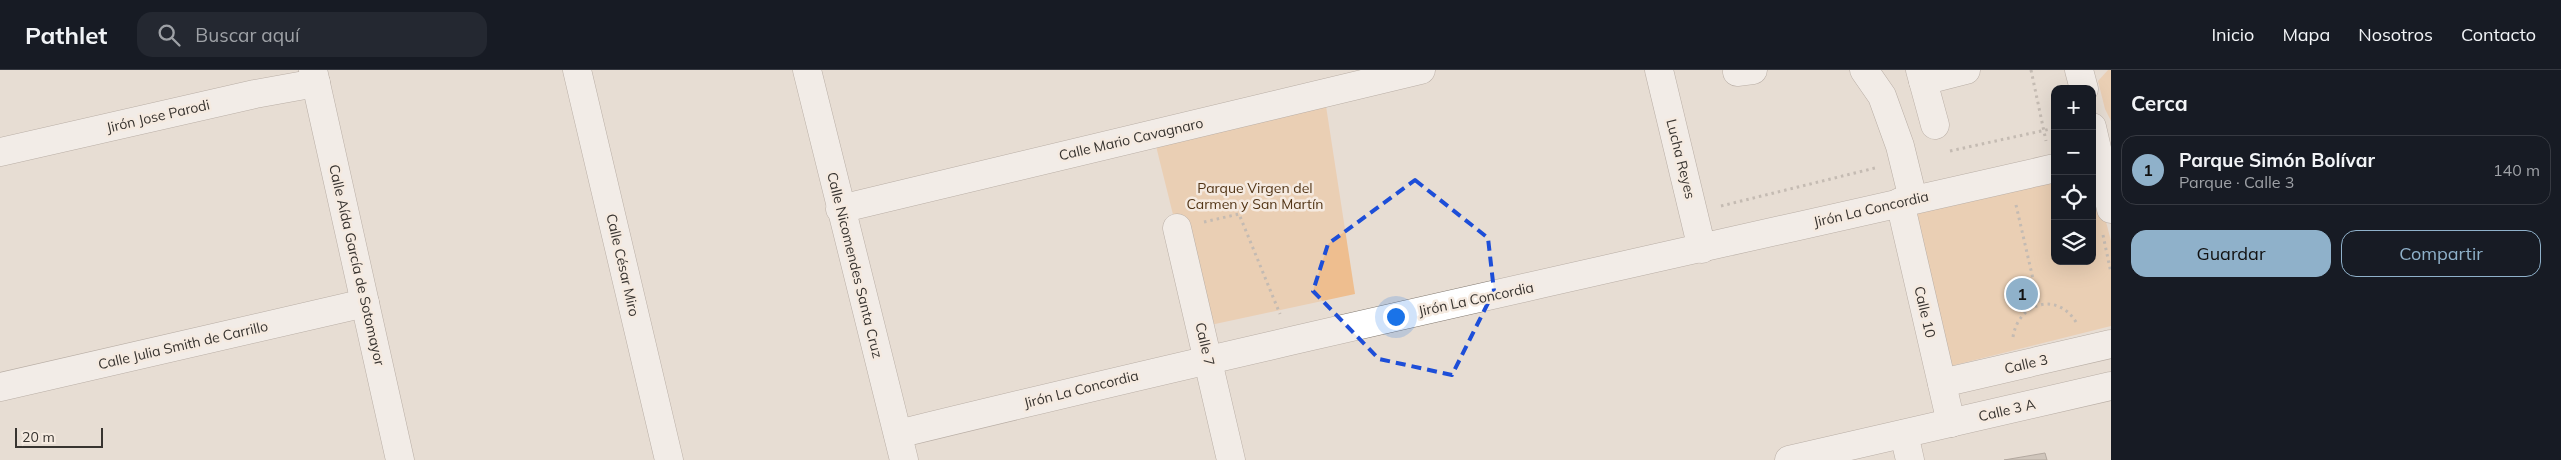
<!DOCTYPE html>
<html lang="es">
<head>
<meta charset="utf-8">
<style>
  body { margin:0; font-family:Mulish,sans-serif; background:#242831; color:#f1f3f6 }
  .controls { position:absolute; right:15px; top:15px; display:grid; overflow:hidden; border-radius:10px; box-shadow:0 5px 20px #0002 }
  .controls button { width:45px; height:45px; display:grid; place-items:center; padding:0; border:0; border-bottom:1px solid #363941; background:#171b24; color:#f1f3f6; font:25px sans-serif }
  .scale { position:absolute; left:15px; bottom:12px; width:88px; box-sizing:border-box; padding-left:5px; border:2px solid #383430; border-top:0; font-size:14px; line-height:18px; white-space:nowrap; color:#383430; -webkit-text-stroke:4px #f5eae0; paint-order:stroke }
  .you { position:absolute; left:1395px; top:246px; width:18px; height:18px; margin:-12px; border:4px solid #fff; border-radius:50%; background:#1a73e8; box-shadow:0 0 0 8px #1a73e833 }
  .badge { display:grid; place-items:center; width:32px; height:32px; border-radius:50%; background:#8fb1ca; color:#111; font-size:16px; font-weight:700 }
  .pin { position:absolute; translate:-50% -50%; border:2px solid #fff; box-shadow:0 1px 5px #0006 }
  .list { margin:0; padding:0; list-style:none }
  h2 { display:flex; justify-content:space-between; align-items:center; height:65px; margin:0; padding:0 20px; font-size:21px }
  h2 small { font-size:16px; font-weight:400; color:#9ea1a6 }
  .list li { display:grid; grid-template-columns:32px 1fr auto; gap:15px; align-items:center; box-sizing:border-box; height:70px; margin:0 10px 10px; padding:0 10px; border:1px solid #363941; border-radius:15px }
  .list b { display:block; font-size:19px; white-space:nowrap }
  .list p { margin:0; font-size:16px; white-space:nowrap; color:#9ea1a6 }
  .list em { font-size:16px; font-style:normal; color:#9ea1a6 }
  .actions { display:flex; gap:10px; padding:15px 20px }
  .actions a { flex:1; padding:11px 0; border:1px solid #8fb1ca; border-radius:15px; text-align:center; font-size:18px; color:#8fb1ca }
  .actions .main { background:#8fb1ca; color:#111 }
  .icon { flex:none; width:28px; height:28px; fill:none; stroke:currentColor; stroke-width:2; stroke-linecap:round; stroke-linejoin:round }
  .map { position:relative; flex:none; width:2111px; height:390px; overflow:hidden }
  header { display:flex; align-items:center; gap:30px; box-sizing:border-box; height:70px; padding:0 25px; background:#171b24; border-bottom:1px solid #363941 }
  header strong { font-size:24px }
  nav { display:flex; gap:28px; margin-inline-start:auto; font-size:18px }
  .search { width:350px; height:45px; background:#242831; display:flex; align-items:center; gap:12px; box-sizing:border-box; padding:0 18px; border-radius:15px; color:#9ea1a6; font-size:19px }
  main { display:flex }
  aside { flex:1; background:#171b24 }
  .map>svg:first-child { display:block }
  .green { fill:#eebe8f }
  .building { fill:#b2a89e; stroke:#736a61 }
  .lines { fill:none; stroke-linecap:round; stroke-linejoin:round }
  .minor-casing { stroke:#80776e; stroke-width:29 }
  .path { stroke:#99928b; stroke-width:3; stroke-dasharray:2.5 4; stroke-linecap:butt }
  .minor { stroke:#fff; stroke-width:28 }
  .marked { fill:none; stroke:#1d4ed8; stroke-width:4; stroke-dasharray:10 6; stroke-linejoin:round }
  .labels { text-anchor:middle; stroke-width:5; stroke-linejoin:round; paint-order:stroke }
  .street-label { font-size:14px; fill:#383430; stroke:#f5eae0 }
  .park-label { font-size:14px; fill:#523516; stroke:#f5eae0 }
</style>
</head>
<body>
<header>
<strong>Pathlet</strong>
<div class="search"><svg class="icon" aria-label="search" viewBox="0 0 24 24"><circle cx="10" cy="10" r="6"/><path d="M15 15l6 6"/></svg>Buscar aquí</div>
<nav><a>Inicio</a><a>Mapa</a><a>Nosotros</a><a>Contacto</a></nav>
</header>
<main>
<div class="map">
<svg width="2111" height="390" viewBox="0 0 2111 390">
  <rect width="100%" height="100%" fill="#e7ddd3"/>
  <g class="green">
    <path d="M2108,0H2111V51L2105,39L2098,11Z"/>
    <path d="M1324,23L1355,224L1201,257L1153,64Z"/>
    <path d="M2092,98L2111,171V256L1951,296L1912,142L2055,106V191H2092Z"/>
  </g>
  <path class="building" d="M2045,383L2047,390H2004Z"/>
  <g class="lines">
    <defs>
      <g id="minor">
        <path d="M313,0L400,390"/>
        <path d="M577,0L669,390"/>
        <path d="M807,0L904,390"/>
        <path d="M1659,0L1702,179"/>
        <path d="M1864,0L1882,26L1900,76L1913,129"/>
        <path d="M1920,0L1935,55"/>
        <path d="M2079,0L2084,19"/>
        <path d="M1737,2L1753,0"/>
        <path d="M1923,11L1966,0"/>
        <path d="M2092,57L2111,139"/>
        <path d="M0,82L255,24L316,13"/>
        <path d="M1900,132L1951,353"/>
        <path d="M840,139L1421,0"/>
        <path d="M1177,158L1231,390"/>
        <path d="M1942,313L2111,274"/>
        <path d="M0,317L365,233"/>
        <path d="M898,364C1282,270 1669,186 2055,98"/>
        <path d="M1904,364L1910,390"/>
        <path d="M1789,390L2111,316"/>
      </g>
    </defs>
    <use href="#minor" class="minor-casing"/>
    <g class="path">
      <path d="M2031,0L2046,71"/>
      <path d="M1950,81L2055,58"/>
      <path d="M2016,135L2039,235"/>
      <path d="M1721,136L1875,98"/>
      <path d="M1204,152L1239,144L1280,244"/>
      <path d="M2103,165L2111,203"/>
      <path d="M2013,267C2018,233 2057,221 2076,252"/>
    </g>
    <use href="#minor" class="minor"/>
  </g>
  <path d="M0 0H2111V390H0ZM1415,110L1488,168L1494,221L1452,305L1379,289L1313,221L1328,174Z" fill="#e7ddd3" fill-opacity=".55" fill-rule="evenodd"/>
  <path class="marked" d="M1415,110L1488,168L1494,221L1452,305L1379,289L1313,221L1328,174Z"/>
  <g class="labels">
    <g class="street-label">
      <text transform="translate(158 46) rotate(-13)" y="5">Jirón Jose Parodi</text>
      <text transform="translate(1131 69) rotate(-13)" y="5">Calle Mario Cavagnaro</text>
      <text transform="translate(1681 89) rotate(76)" y="5">Lucha Reyes</text>
      <text transform="translate(1871 139) rotate(-13)" y="5">Jirón La Concordia</text>
      <text transform="translate(357 195) rotate(77)" y="5">Calle Aída García de Sotomayor</text>
      <text transform="translate(623 195) rotate(77)" y="5">Calle César Miro</text>
      <text transform="translate(855 195) rotate(76)" y="5">Calle Nicomendes Santa Cruz</text>
      <text transform="translate(1476 229) rotate(-12)" y="5">Jirón La Concordia</text>
      <text transform="translate(1925 242) rotate(77)" y="5">Calle 10</text>
      <text transform="translate(1205 274) rotate(77)" y="5">Calle 7</text>
      <text transform="translate(183 275) rotate(-13)" y="5">Calle Julia Smith de Carrillo</text>
      <text transform="translate(2026 294) rotate(-13)" y="5">Calle 3</text>
      <text transform="translate(1081 319) rotate(-14)" y="5">Jirón La Concordia</text>
      <text transform="translate(2007 340) rotate(-13)" y="5">Calle 3 A</text>
    </g>
    <g class="park-label">
      <text x="1255" y="123">Parque Virgen del<tspan x="1255" dy="16">Carmen y San Martín</tspan></text>
    </g>
  </g>
</svg>
<div class="controls">
<button>+</button>
<button>−</button>
<button><svg class="icon" aria-label="locate" viewBox="0 0 24 24"><circle cx="12" cy="12" r="6"/><path d="M12 2v4M12 18v4M2 12h4M18 12h4"/></svg></button>
<button><svg class="icon" aria-label="layers" viewBox="0 0 24 24"><path d="M12 4l9 5-9 5-9-5zM3 14l9 5 9-5"/></svg></button>
</div>
<div class="scale">20 m</div>
<div class="you"></div>
<div class="pin badge" style="left:2022px;top:224px">1</div>
</div>
<aside>
<h2>Cerca<small></small></h2>
<ul class="list">
<li><span class="badge">1</span><div><b>Parque Simón Bolívar</b><p>Parque · Calle 3</p></div><em>140 m</em></li>
</ul>
<div class="actions"><a class="main">Guardar</a><a>Compartir</a></div>
</aside>
</main>
</body>
</html>
